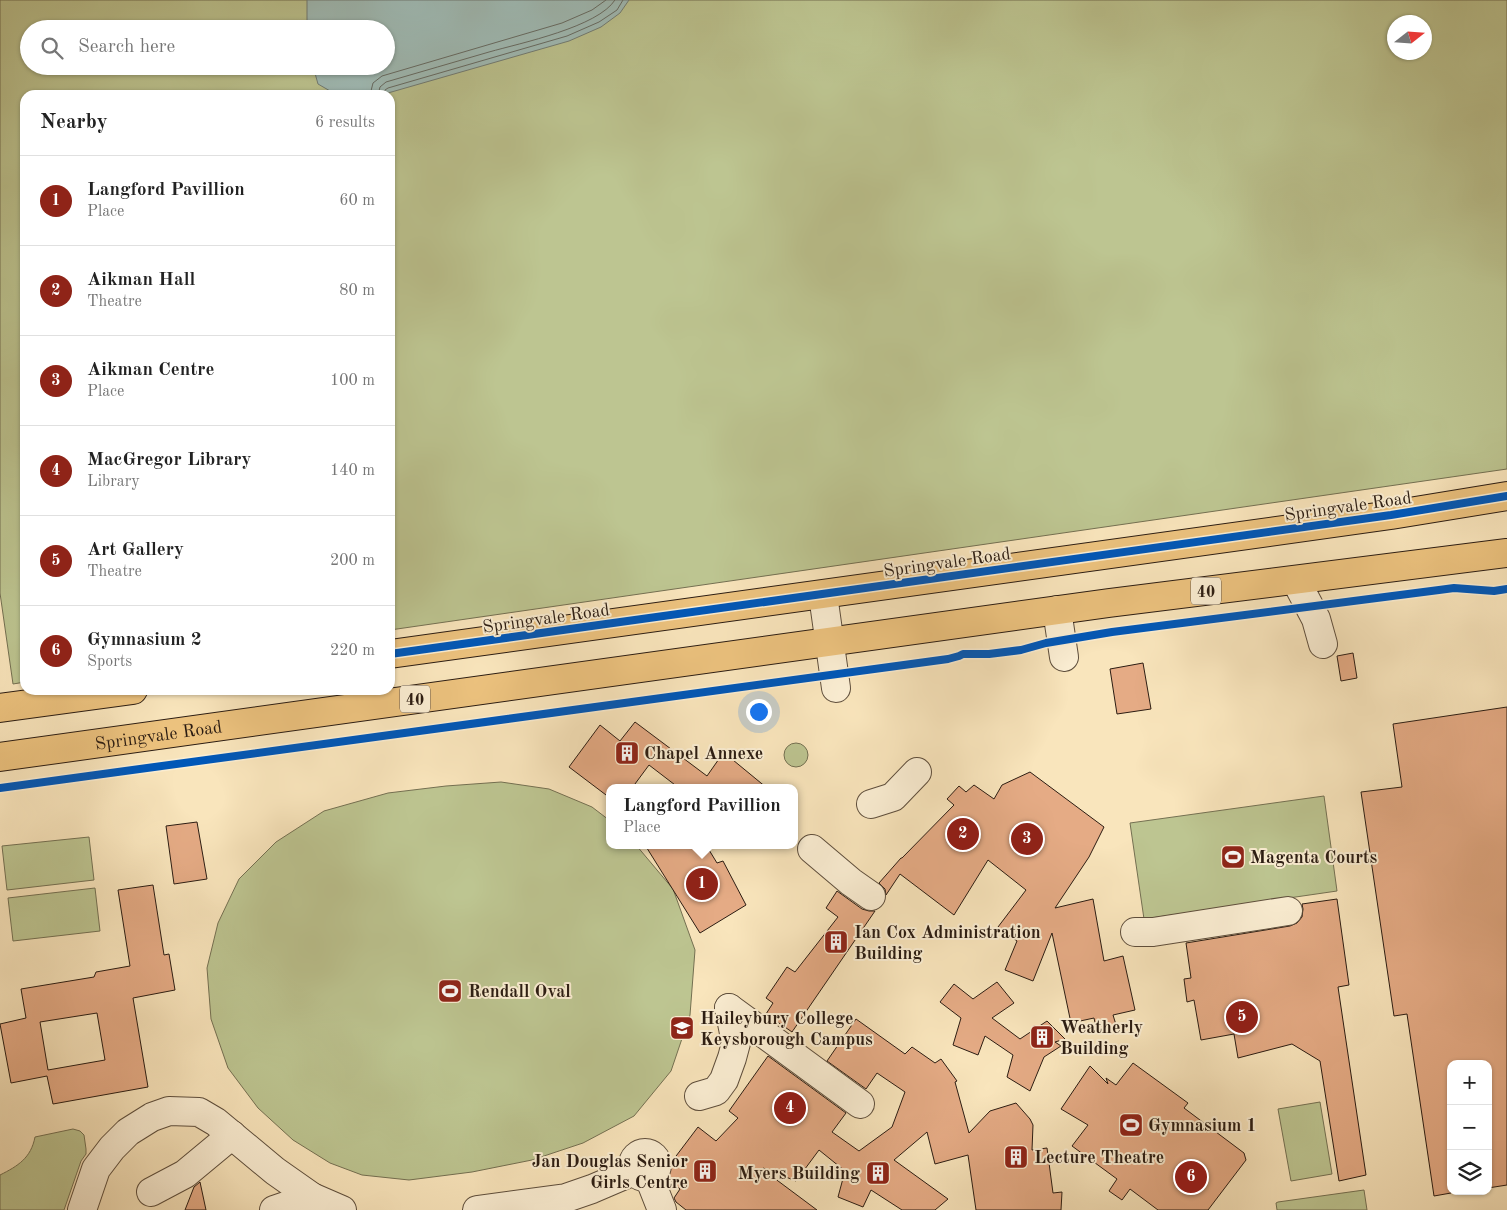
<!DOCTYPE html>
<html lang="en">
<head>
<meta charset="utf-8">
<style>
  body { margin:0; font-family:"Old Standard TT",serif; background:#f2f2f2; color:#222 }
  .controls { position:absolute; right:15px; bottom:15px; display:grid; overflow:hidden; border-radius:10px; box-shadow:0 1px 4px #0004 }
  .controls button { width:45px; height:45px; display:grid; place-items:center; padding:0; border:0; border-bottom:1px solid #e0e0e0; background:#fff; color:#222; font:25px sans-serif }
  .compass { position:absolute; left:1387px; top:15px; width:45px; height:45px; border-radius:50%; background:#fff; box-shadow:0 1px 4px #0004; rotate:73deg }
  .you { position:absolute; left:758px; top:711px; width:18px; height:18px; margin:-12px; border:4px solid #fff; border-radius:50%; background:#1a73e8; box-shadow:0 0 0 8px #1a73e833 }
  .badge { display:grid; place-items:center; width:32px; height:32px; border-radius:50%; background:#8f2418; color:#fff; font-size:16px; font-weight:700 }
  .pin { position:absolute; translate:-50% -50%; border:2px solid #fff; box-shadow:0 1px 5px #0006 }
  .popup { position:absolute; left:606px; top:784px; width:192px; height:65px; box-sizing:border-box; display:grid; place-content:center; border-radius:10px; background:#fff; filter:drop-shadow(0 1px 4px #0005); font-size:16px; white-space:nowrap; color:#767676 }
  .popup b { font-size:19px; color:#222 }
  .popup::after { content:''; position:absolute; left:50%; top:100%; margin-left:-10px; border:10px solid transparent; border-top-color:#fff }
  .list { margin:0; padding:0; list-style:none }
  h2 { display:flex; justify-content:space-between; align-items:center; height:65px; margin:0; padding:0 20px; font-size:21px }
  h2 small { font-size:16px; font-weight:400; color:#767676 }
  .list li { display:grid; grid-template-columns:32px 1fr auto; gap:15px; align-items:center; box-sizing:border-box; height:90px; padding:0 20px; border-top:1px solid #e0e0e0 }
  .list b { display:block; font-size:19px; white-space:nowrap }
  .list p { margin:0; font-size:16px; white-space:nowrap; color:#767676 }
  .list em { font-size:16px; font-style:normal; color:#767676 }
  .icon { flex:none; width:28px; height:28px; fill:none; stroke:currentColor; stroke-width:2; stroke-linecap:round; stroke-linejoin:round }
  .map { position:relative; flex:none; width:1507px; height:1210px; overflow:hidden }
  .search { position:absolute; background:#fff; box-shadow:0 1px 4px #0004; left:20px; top:20px; width:375px; height:55px; display:flex; align-items:center; gap:12px; box-sizing:border-box; padding:0 18px; border-radius:28px; color:#767676; font-size:19px }
  .panel { position:absolute; background:#fff; box-shadow:0 1px 4px #0004; left:20px; top:90px; width:375px; height:605px; border-radius:15px }
  .map>svg:first-child { display:block }
  .green { fill:#bdc591; stroke:#747052; fill-rule:evenodd }
  .water { fill:#a0bdb8; stroke:#717d76 }
  .lines { fill:none; stroke-linecap:round; stroke-linejoin:round }
  .shore { stroke:#666c65; stroke-width:1 }
  .building { fill:#e5ab85; stroke:#2b1c12; fill-rule:evenodd }
  .minor-casing { stroke:#5e4e3c; stroke-width:30 }
  .highway-casing { stroke:#2b1c12; stroke-width:30 }
  .minor { stroke:#fbeed3; stroke-width:28 }
  .highway { stroke:#ecc27e; stroke-width:28 }
  .cycleway-casing { stroke:#fbeed3; stroke-width:11 }
  .cycleway { stroke:#0057b8; stroke-width:8 }
  .labels { text-anchor:middle; stroke-width:4; stroke-linejoin:round; paint-order:stroke }
  .shield { fill:#fbeed3; stroke:#695b4c; stroke-width:1 }
  .shield-label { font-size:16px; font-weight:bold; fill:#2b1c12 }
  .street-label { font-size:18px; fill:#2b1c12; stroke:#fbeed3 }
  .poi-label { font-size:18px; font-weight:bold; fill:#2b1c12; stroke:#fbeed3; text-anchor:start }
</style>
</head>
<body>
<div class="map">
<svg width="1507" height="1210" viewBox="0 0 1507 1210">
  <rect width="100%" height="100%" fill="#f9e5bc"/>
  <filter id="stains"><feTurbulence type="fractalNoise" baseFrequency=".004" numOctaves="4"/><feColorMatrix values="0 0 0 0 .2 0 0 0 0 .09 0 0 0 0 .02 0 0 0 .5 -.17"/></filter>
  <radialGradient id="worn" r=".72"><stop offset=".6" stop-color="#630" stop-opacity="0"/><stop offset="1" stop-color="#630" stop-opacity=".3"/></radialGradient>
  <g class="green">
    <path d="M0,0H1507V469L390,630V95H25V682L13,684L0,593ZM1394,22H1424V52H1394ZM29,29H386V66H29Z"/>
    <circle cx="796" cy="755" r="12"/>
    <path d="M501,782L549,789L592,807L609,820L610,845H636L673,889L695,950L690,1015L671,1071L634,1116L583,1143L532,1160L472,1172L409,1180L362,1175L330,1163L293,1140L258,1108L228,1068L211,1019L207,968L218,923L239,879L276,842L324,811L388,793L446,786Z"/>
    <path d="M1324,796L1337,891L1144,919L1130,823Z"/>
    <path d="M89,837L94,880L7,890L2,846Z"/>
    <path d="M95,888L100,931L13,941L8,898Z"/>
    <path d="M1320,1102L1332,1174L1291,1181L1278,1109Z"/>
    <path d="M73,1129L80,1131L84,1135L86,1149V1154L81,1161L64,1210H0V1175C18,1166 31,1158 35,1137Z"/>
    <path d="M1364,1190L1367,1210H1277L1276,1203L1278,1202Z"/>
  </g>
  <path class="water" d="M307,0H629L620,13L601,27L569,41L381,95H337L318,84L313,66H386V29H307Z"/>
  <g class="lines">
    <g class="shore">
      <path d="M370,95L373,83L382,76L562,23L592,10L606,0"/>
      <path d="M378,95L380,87L386,82C420,72 455,62 489,52C521,43 598,27 615,0"/>
      <path d="M384,95L385,90L388,88L567,36L599,22L617,10L623,0"/>
    </g>
  </g>
  <g class="building">
    <path d="M1353,653L1357,678L1341,681L1337,656Z"/>
    <path d="M1143,663L1151,709L1117,714L1110,669Z"/>
    <path d="M1507,707V1185L1488,1188V1064H1451V1193L1434,1196L1407,1014L1394,1016L1361,792L1402,787L1393,724Z"/>
    <path d="M635,722L707,776L721,756L733,760L767,788H679L649,765L632,788H610V798L569,767L600,725L620,741Z"/>
    <path d="M1030,772L1104,827L1089,857L1055,908L1093,899L1104,961L1123,956L1135,1010L1113,1015L1117,1028L1097,1032L1094,1018L1071,1023L1052,933L1033,981L1005,970L1017,941L998,927L1026,890L988,860L954,915L900,874L886,895L885,889L879,883L901,858H902L954,805L947,799L959,786L966,792L974,785L994,799L1002,785Z"/>
    <path d="M197,822L207,879L174,884L166,826Z"/>
    <path d="M645,845H706L717,863L723,861L746,905L700,933Z"/>
    <path d="M153,885L164,955L169,954L175,990L133,998L148,1087L53,1104L47,1076L11,1083L0,1024L26,1018L21,989L94,977L96,972L130,966L118,890ZM97,1013L105,1060L48,1070L40,1022Z"/>
    <path d="M837,891L862,909L869,911H875L792,1032L766,1014L773,1003L766,998L787,967L795,972L838,917L826,908Z"/>
    <path d="M1337,899L1349,985L1338,987L1366,1175L1339,1181L1320,1061L1292,1044L1238,1058L1234,1034L1201,1040L1194,1000L1187,1002L1184,979L1191,978L1186,943L1290,926L1297,923L1302,917L1303,909L1302,904Z"/>
    <path d="M997,982L1014,1003L992,1018L1020,1039L1047,1021L1065,1039L1055,1042L1061,1046L1044,1057L1030,1091L1007,1077L1013,1055L985,1036L978,1055L953,1045L961,1018L940,1002L954,984L973,999Z"/>
    <path d="M856,1019L905,1054L912,1047L935,1063L941,1059L957,1081L955,1082L969,1133L990,1111L1016,1103L1030,1119L1033,1125L1032,1150L1047,1148L1053,1193L1062,1192L1061,1210H976L968,1155L935,1164L927,1132L894,1160L948,1199L935,1210H902L871,1190L863,1207L838,1197L845,1171L819,1150L796,1181L763,1168L762,1169L817,1210H686L676,1202L674,1198L680,1189L666,1177L664,1172L698,1127L716,1141L738,1118L729,1111L768,1056L846,1113L832,1132L859,1151L892,1127L905,1092L877,1073L866,1089L827,1061Z"/>
    <path d="M1133,1063L1188,1103L1184,1108L1244,1153L1246,1160L1208,1210H1158L1130,1189L1122,1200L1109,1191L1117,1179L1072,1146L1088,1125L1061,1109L1090,1066L1108,1084L1106,1078L1116,1085Z"/>
    <path d="M200,1182L206,1210H185L194,1187Z"/>
  </g>
  <g class="lines">
    <defs>
      <g id="minor">
        <path d="M1296,581L1316,619L1323,644"/>
        <path d="M823,595L836,688"/>
        <path d="M1057,610L1064,657"/>
        <path d="M871,804L893,797L917,772"/>
        <path d="M812,849L851,882L871,896"/>
        <path d="M1135,932H1153L1288,911"/>
        <path d="M729,1008L860,1104"/>
        <path d="M699,1096L716,1091L724,1080L732,1058L736,1043L729,1008"/>
        <circle cx="645" cy="1165" r="12"/>
        <path d="M649,1177L662,1210"/>
        <path d="M151,1192L185,1174L232,1135"/>
        <path d="M82,1210L96,1169L112,1148L128,1132L152,1117L169,1111L199,1112L216,1122L275,1171L312,1197L342,1210"/>
        <path d="M274,1210L312,1197"/>
        <path d="M477,1210L566,1198L592,1189L634,1171"/>
      </g>
      <g id="highway">
        <path d="M390,654L1391,515L1507,496"/>
        <path d="M0,708L133,690"/>
        <path id="s1" d="M0,757L1109,603L1507,553"/>
      </g>
    </defs>
    <use href="#minor" class="minor-casing"/>
    <use href="#highway" class="highway-casing"/>
    <use href="#minor" class="minor"/>
    <use href="#highway" class="highway"/>
    <defs>
      <g id="cycleway">
        <path d="M390,654L1391,515L1507,496"/>
        <path d="M0,788L948,659L959,656L963,654H989L1021,650L1046,643L1112,632L1439,590L1454,588L1494,591L1507,589"/>
      </g>
    </defs>
    <use href="#cycleway" class="cycleway-casing"/>
    <use href="#cycleway" class="cycleway"/>
  </g>
  <defs>
    <symbol id="building-square" viewBox="-11 -11 22 22"><rect x="-9" y="-9" width="18" height="18" rx="4" fill="#8f2418" stroke="#fbeed3"/><path d="M-4-6H4V6H1V3H-1V6H-4ZM-2.5-4.3h1.7v1.8h-1.7ZM.8-4.3h1.7v1.8H.8ZM-2.5-1h1.7V.8h-1.7ZM.8-1h1.7V.8H.8Z" fill="#fff"/></symbol>
    <symbol id="stadium-square" viewBox="-11 -11 22 22"><rect x="-9" y="-9" width="18" height="18" rx="4" fill="#8f2418" stroke="#fbeed3"/><path d="M0-5a6.5 5 0 1 0 0 10a6.5 5 0 1 0 0-10ZM-3.5-1.8h7v3.6h-7Z" fill="#fff"/></symbol>
    <symbol id="school-square" viewBox="-11 -11 22 22"><rect x="-9" y="-9" width="18" height="18" rx="4" fill="#8f2418" stroke="#fbeed3"/><path d="M0-5L7-2L0 1L-7-2ZM-4 1L0 2.5L4 1V4Q0 6-4 4Z" fill="#fff"/></symbol>
  </defs>
  <g fill-rule="evenodd">
    <use href="#building-square" x="613" y="739" width="28" height="28"/>
    <use href="#stadium-square" x="1219" y="843" width="28" height="28"/>
    <use href="#building-square" x="822" y="928" width="28" height="28"/>
    <use href="#stadium-square" x="436" y="977" width="28" height="28"/>
    <use href="#school-square" x="668" y="1014" width="28" height="28"/>
    <use href="#building-square" x="1028" y="1023" width="28" height="28"/>
    <use href="#stadium-square" x="1117" y="1111" width="28" height="28"/>
    <use href="#building-square" x="1002" y="1143" width="28" height="28"/>
    <use href="#building-square" x="691" y="1157" width="28" height="28"/>
    <use href="#building-square" x="864" y="1159" width="28" height="28"/>
  </g>
  <g class="labels">
    <g class="shield">
      <rect x="1191" y="577.5" width="30" height="27" rx="4"/>
      <rect x="400" y="685.5" width="30" height="27" rx="4"/>
    </g>
    <g class="shield-label">
      <text x="1206" y="597">40</text>
      <text x="415" y="705">40</text>
    </g>
    <g class="street-label">
      <text transform="translate(1348 506) rotate(-8)" y="6">Springvale Road</text>
      <text transform="translate(947 562) rotate(-8)" y="6">Springvale Road</text>
      <text transform="translate(546 618) rotate(-8)" y="6">Springvale Road</text>
      <text dy="6" stroke="none"><textPath href="#s1" startOffset="160">Springvale Road</textPath></text>
    </g>
    <g class="poi-label">
      <text x="644" y="759">Chapel Annexe</text>
      <text x="1250" y="863">Magenta Courts</text>
      <text x="854" y="938">Ian Cox Administration<tspan x="854" dy="21">Building</tspan></text>
      <text x="468" y="997">Rendall Oval</text>
      <text x="700" y="1024">Haileybury College<tspan x="700" dy="21">Keysborough Campus</tspan></text>
      <text x="1060" y="1033">Weatherly<tspan x="1060" dy="21">Building</tspan></text>
      <text x="1148" y="1131">Gymnasium 1</text>
      <text x="1034" y="1163">Lecture Theatre</text>
      <text x="688" y="1167" text-anchor="end">Jan Douglas Senior<tspan x="688" dy="21">Girls Centre</tspan></text>
      <text x="860" y="1179" text-anchor="end">Myers Building</text>
    </g>
  </g>
  <rect width="100%" height="100%" filter="url(#stains)"/>
  <rect width="100%" height="100%" fill="url(#worn)"/>
</svg>
<div class="controls">
<button>+</button>
<button>−</button>
<button><svg class="icon" aria-label="layers" viewBox="0 0 24 24"><path d="M12 4l9 5-9 5-9-5zM3 14l9 5 9-5"/></svg></button>
</div>
<svg class="compass" viewBox="-18 -18 36 36"><path d="M0-13l5 13h-10z" fill="#e53935"/><path d="M0 13l5-13h-10z" fill="#767676"/></svg>
<div class="you"></div>
<div class="pin badge" style="left:702px;top:884px">1</div>
<div class="popup"><b>Langford Pavillion</b>Place</div>
<div class="pin badge" style="left:963px;top:834px">2</div>
<div class="pin badge" style="left:1027px;top:839px">3</div>
<div class="pin badge" style="left:790px;top:1108px">4</div>
<div class="pin badge" style="left:1242px;top:1017px">5</div>
<div class="pin badge" style="left:1191px;top:1177px">6</div>
<div class="search"><svg class="icon" aria-label="search" viewBox="0 0 24 24"><circle cx="10" cy="10" r="6"/><path d="M15 15l6 6"/></svg>Search here</div>
<section class="panel">
<h2>Nearby<small>6 results</small></h2>
<ul class="list">
<li><span class="badge">1</span><div><b>Langford Pavillion</b><p>Place</p></div><em>60 m</em></li>
<li><span class="badge">2</span><div><b>Aikman Hall</b><p>Theatre</p></div><em>80 m</em></li>
<li><span class="badge">3</span><div><b>Aikman Centre</b><p>Place</p></div><em>100 m</em></li>
<li><span class="badge">4</span><div><b>MacGregor Library</b><p>Library</p></div><em>140 m</em></li>
<li><span class="badge">5</span><div><b>Art Gallery</b><p>Theatre</p></div><em>200 m</em></li>
<li><span class="badge">6</span><div><b>Gymnasium 2</b><p>Sports</p></div><em>220 m</em></li>
</ul>
</section>
</div>
</body>
</html>
